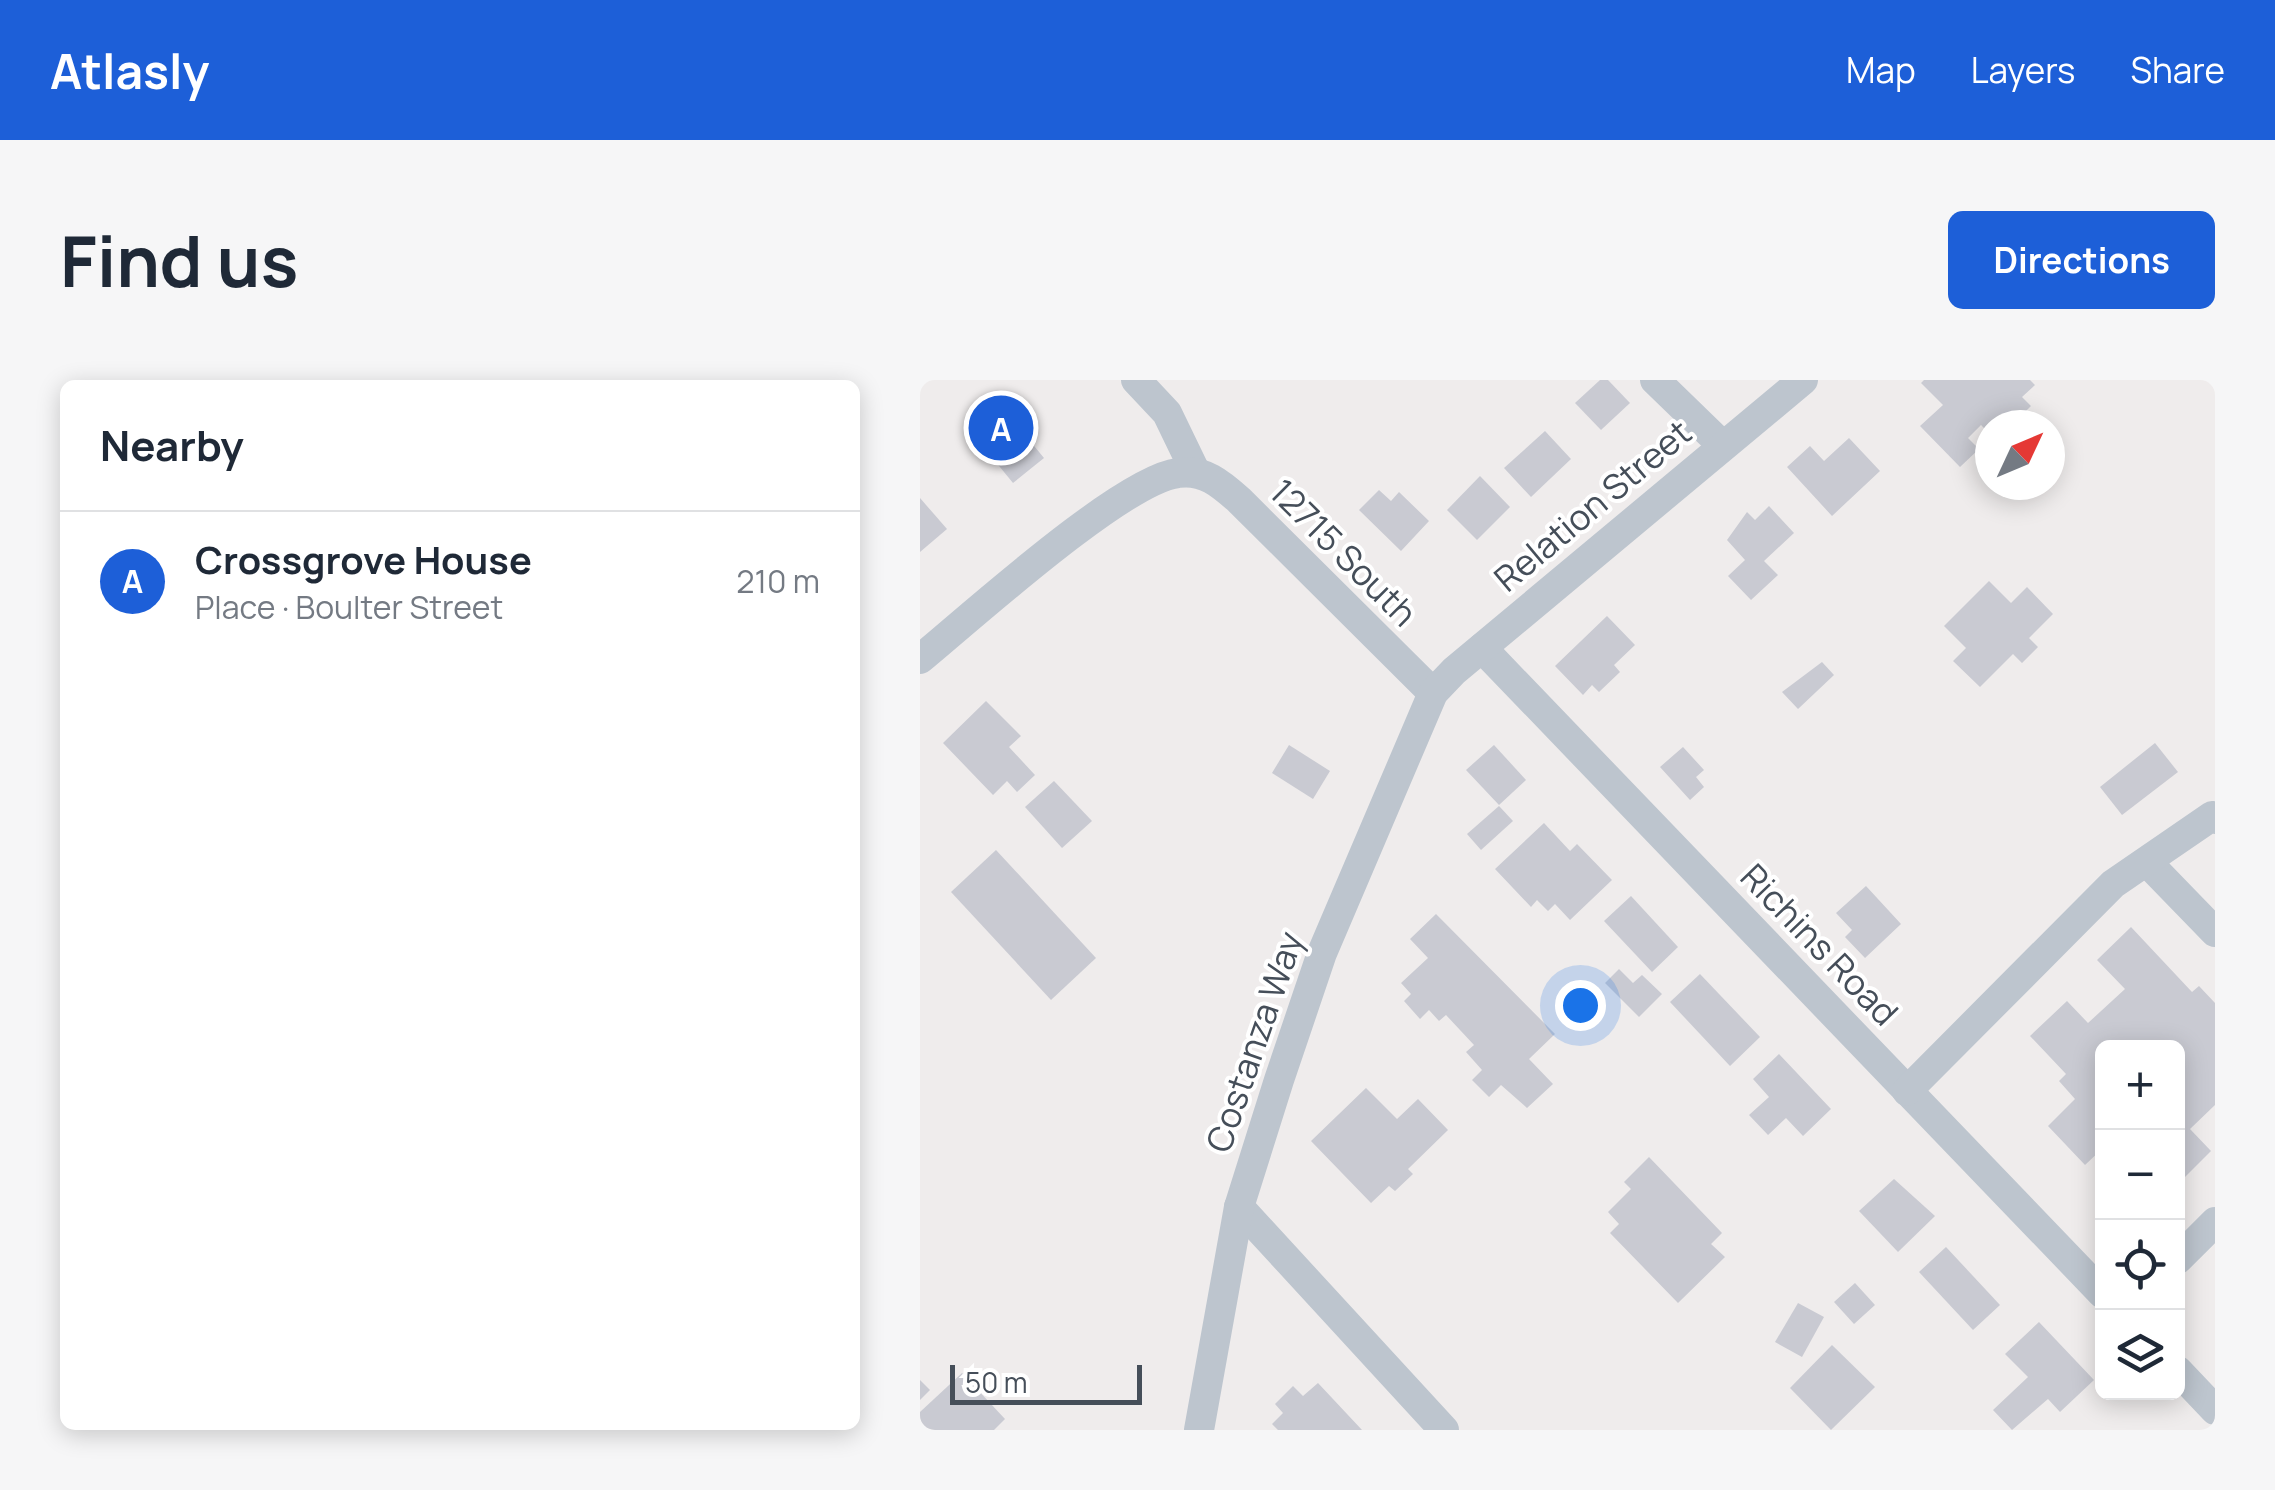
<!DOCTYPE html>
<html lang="en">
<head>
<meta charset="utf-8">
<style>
  body { margin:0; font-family:Manrope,sans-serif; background:#f6f6f7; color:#1f2937 }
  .controls { position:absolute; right:30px; bottom:30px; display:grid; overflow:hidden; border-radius:15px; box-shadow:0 5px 25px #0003 }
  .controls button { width:90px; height:90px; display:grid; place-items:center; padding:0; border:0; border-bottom:2px solid #e0e1e3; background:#fff; color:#1f2937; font:50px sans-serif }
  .compass { position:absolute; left:1055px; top:30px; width:90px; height:90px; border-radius:50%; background:#fff; box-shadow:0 5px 25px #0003; rotate:46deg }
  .scale { position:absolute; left:30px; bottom:25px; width:192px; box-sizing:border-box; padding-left:10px; border:5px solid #454e59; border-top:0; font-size:28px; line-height:35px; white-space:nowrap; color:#454e59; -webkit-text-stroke:8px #fff; paint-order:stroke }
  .you { position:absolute; left:660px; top:625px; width:35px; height:35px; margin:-25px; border:8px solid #fff; border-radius:50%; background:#1a73e8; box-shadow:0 0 0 15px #1a73e833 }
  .badge { display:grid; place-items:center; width:65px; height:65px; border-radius:50%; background:#1d5fd8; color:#fff; font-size:32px; font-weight:700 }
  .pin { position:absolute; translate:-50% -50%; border:5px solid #fff; box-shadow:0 2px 10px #0006 }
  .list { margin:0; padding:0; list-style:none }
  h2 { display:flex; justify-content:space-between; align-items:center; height:130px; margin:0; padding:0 40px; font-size:42px }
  h2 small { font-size:32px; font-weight:400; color:#747a83 }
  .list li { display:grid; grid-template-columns:65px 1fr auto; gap:30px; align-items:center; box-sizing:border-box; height:140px; padding:0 40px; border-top:2px solid #e0e1e3 }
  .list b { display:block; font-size:38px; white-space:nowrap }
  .list p { margin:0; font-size:32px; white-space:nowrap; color:#747a83 }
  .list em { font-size:32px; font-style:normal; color:#747a83 }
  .icon { flex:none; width:55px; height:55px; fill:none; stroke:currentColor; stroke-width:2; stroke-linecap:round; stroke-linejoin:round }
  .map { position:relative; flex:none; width:1295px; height:1050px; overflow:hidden; border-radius:15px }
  header { display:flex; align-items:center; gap:60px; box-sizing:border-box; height:140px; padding:0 50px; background:#1d5fd8; color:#fff }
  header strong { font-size:48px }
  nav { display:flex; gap:55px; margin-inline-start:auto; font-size:35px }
  .intro { display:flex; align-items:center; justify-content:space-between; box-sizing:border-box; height:240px; padding:0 60px }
  h1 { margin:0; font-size:70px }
  .button { padding:25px 45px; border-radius:15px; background:#1d5fd8; color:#fff; font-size:35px; font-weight:700 }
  main { display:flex; gap:60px; padding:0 60px }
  aside { flex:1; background:#fff; border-radius:15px; box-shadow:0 5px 25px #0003 }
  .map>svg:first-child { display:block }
  .building { fill:#c9cad2 }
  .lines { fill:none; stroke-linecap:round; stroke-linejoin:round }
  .minor { stroke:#bdc5ce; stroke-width:30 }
  .labels { text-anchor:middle; stroke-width:8; stroke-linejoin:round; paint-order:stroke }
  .street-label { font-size:35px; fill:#454e59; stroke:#fff }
</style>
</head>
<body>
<header>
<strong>Atlasly</strong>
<nav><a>Map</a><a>Layers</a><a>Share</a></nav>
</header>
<div class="intro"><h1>Find us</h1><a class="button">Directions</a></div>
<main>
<aside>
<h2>Nearby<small></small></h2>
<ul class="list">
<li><span class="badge">A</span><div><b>Crossgrove House</b><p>Place · Boulter Street</p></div><em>210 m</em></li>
</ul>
</aside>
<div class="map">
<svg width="1295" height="1050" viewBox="0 0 1295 1050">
  <rect width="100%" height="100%" fill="#efecec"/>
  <g class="building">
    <path d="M680,0H688L710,23L681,50L655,23Z"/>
    <path d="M1004,0H1110L1115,5L1102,17L1111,26L1092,45L1081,40L1070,45L1068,52L1061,45L1048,58L1059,69L1040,87L1000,46L1023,25L1001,3Z"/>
    <path d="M72,15L124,78L93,103L66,70L75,63L50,33Z"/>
    <path d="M625,51L651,79L611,117L584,88Z"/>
    <path d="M929,58L960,91L912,136L867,87L890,66L904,81Z"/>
    <path d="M560,96L590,127L557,160L527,130Z"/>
    <path d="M459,110L471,121L479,112L509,141L481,171L439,130Z"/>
    <path d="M0,118L27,149L0,172Z"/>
    <path d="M849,126L874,153L844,181L858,195L831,220L808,196L825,180L807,160L827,132L835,140Z"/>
    <path d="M1069,201L1091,223L1107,207L1133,234L1109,258L1118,267L1102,283L1093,274L1060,307L1033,281L1046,268L1024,246Z"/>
    <path d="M687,236L715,265L694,285L700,292L679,312L672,305L663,315L635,286Z"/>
    <path d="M902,282L914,295L878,329L862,312Z"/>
    <path d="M66,321L101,356L89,367L115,395L97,412L87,401L73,415L23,363Z"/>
    <path d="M1235,363L1258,392L1202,435L1180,407Z"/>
    <path d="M369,365L410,391L393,419L352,393Z"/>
    <path d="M574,365L606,400L579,425L546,390Z"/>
    <path d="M763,367L784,390L776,397L784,407L770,420L740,387Z"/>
    <path d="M134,401L172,441L142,468L105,427Z"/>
    <path d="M579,426L593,441L561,470L547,454Z"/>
    <path d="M624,443L650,471L657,464L692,500L650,540L635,524L628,531L617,520L611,527L575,489Z"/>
    <path d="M76,470L176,578L131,620L31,512Z"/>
    <path d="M946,506L981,544L945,578L925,557L932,550L916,533Z"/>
    <path d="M711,516L758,567L732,592L684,541Z"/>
    <path d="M516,534L635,654L609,679L633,704L607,728L581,705L569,717L552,700L562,690L546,672L554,665L526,635L519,641L509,630L500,639L484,621L491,614L481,603L508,578L490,559Z"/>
    <path d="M1211,547L1272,612L1279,606L1295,623V725L1270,749L1291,771L1258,804V668H1182V769L1165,785L1128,746L1155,719L1139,701L1146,694L1110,656L1147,621L1168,643L1205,609L1177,580Z"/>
    <path d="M699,589L713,603L722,595L742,614L719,637L685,603Z"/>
    <path d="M780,594L840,657L810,686L750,622Z"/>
    <path d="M859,674L911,729L883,756L866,738L848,755L829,735L849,717L833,699Z"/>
    <path d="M446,708L477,739L498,719L528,750L488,789L493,794L475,811L469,806L451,823L391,761Z"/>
    <path d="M729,777L802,853L791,864L805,877L758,923L690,853L699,844L688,832L711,809L704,802Z"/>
    <path d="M974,799L1015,836L978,872L939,831Z"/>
    <path d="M1026,867L1080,925L1053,950L999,892Z"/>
    <path d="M935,903L955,925L934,944L914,922Z"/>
    <path d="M878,923L904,937L882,977L855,962Z"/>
    <path d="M1119,942L1174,1000L1140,1032L1128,1019L1092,1050L1073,1030L1108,997L1085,974Z"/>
    <path d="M912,965L955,1007L911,1050L870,1008Z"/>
    <path d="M42,993L85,1039L74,1050H0V1032Z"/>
    <path d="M0,1000L10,1010L0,1020Z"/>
    <path d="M398,1003L442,1050H358L352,1044L363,1033L355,1024L373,1006L383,1016Z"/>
  </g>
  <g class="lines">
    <g class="minor">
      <path d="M216,0L247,33L276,93"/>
      <path d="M735,0L803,66"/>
      <path d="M562,268L1182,913"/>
      <path d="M0,279C50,238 202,100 258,93C284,89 301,104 319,120L513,313"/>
      <path d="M1228,483L1295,552"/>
      <path d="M987,711L1193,504L1292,436L1295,439"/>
      <path d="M319,827L524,1050"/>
      <path d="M1258,879L1295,842"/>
      <path d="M1258,991L1295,1030"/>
      <path d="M279,1050L319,827L359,700L402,573L513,313L534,291L883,0"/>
    </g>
  </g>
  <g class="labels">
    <g class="street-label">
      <text transform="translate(673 126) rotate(-40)" y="12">Relation Street</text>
      <text transform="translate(423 173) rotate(45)" y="12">12715 South</text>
      <text transform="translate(899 565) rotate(46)" y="12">Richins Road</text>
      <text transform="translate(335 662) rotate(-71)" y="12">Costanza Way</text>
    </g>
  </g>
</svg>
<div class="controls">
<button>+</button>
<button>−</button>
<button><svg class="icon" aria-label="locate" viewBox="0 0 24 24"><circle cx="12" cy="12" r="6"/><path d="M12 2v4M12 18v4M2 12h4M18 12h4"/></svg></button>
<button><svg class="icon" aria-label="layers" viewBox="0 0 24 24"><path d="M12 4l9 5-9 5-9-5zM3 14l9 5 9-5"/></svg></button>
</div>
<svg class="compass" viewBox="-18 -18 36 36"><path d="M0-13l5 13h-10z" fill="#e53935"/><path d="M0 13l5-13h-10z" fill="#747a83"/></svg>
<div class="scale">50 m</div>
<div class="you"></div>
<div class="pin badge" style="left:81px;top:48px">A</div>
</div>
</main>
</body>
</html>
